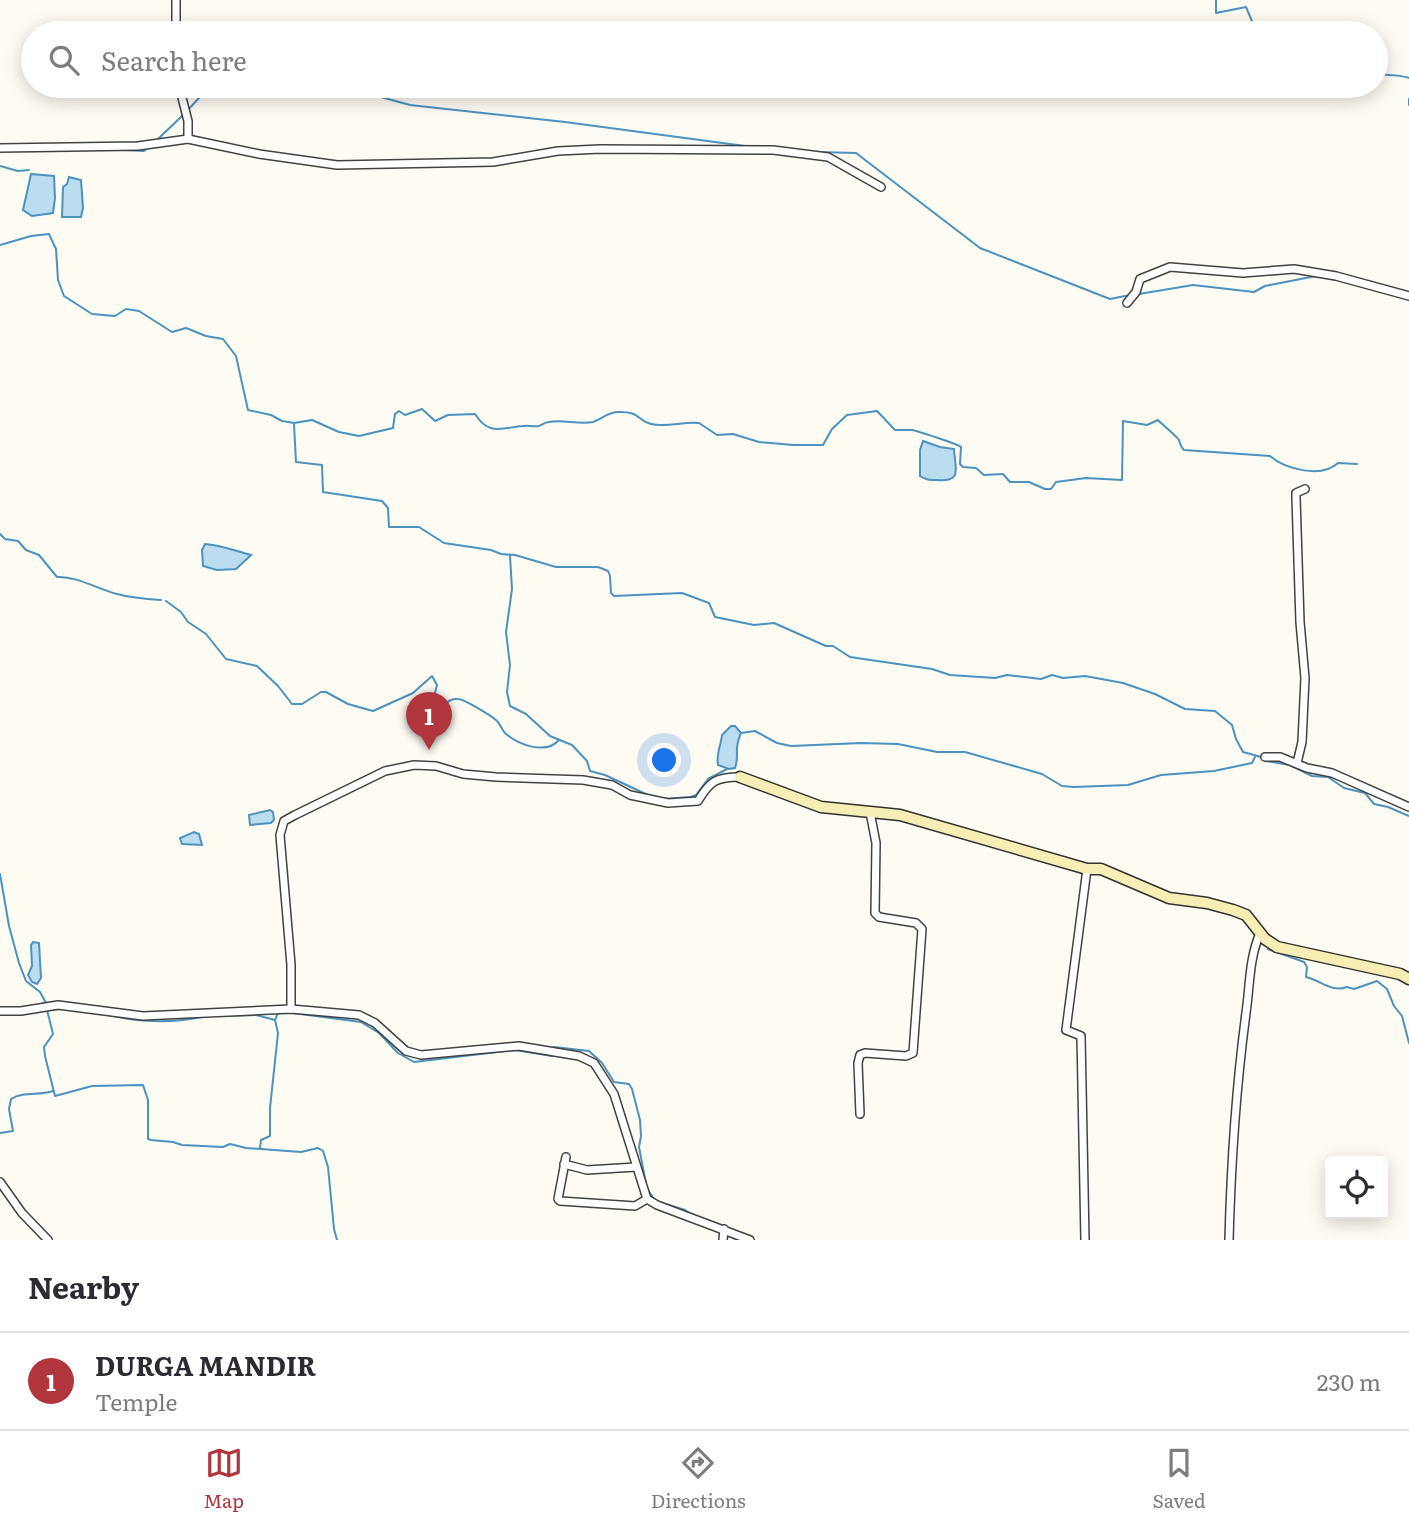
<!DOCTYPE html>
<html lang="en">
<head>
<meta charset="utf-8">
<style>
  body { margin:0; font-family:Literata,serif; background:#f2f2f3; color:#2b2b33 }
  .controls { position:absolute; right:21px; bottom:21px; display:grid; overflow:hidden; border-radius:7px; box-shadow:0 4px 18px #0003 }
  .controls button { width:63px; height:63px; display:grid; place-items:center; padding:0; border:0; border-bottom:2px solid #e1e1e2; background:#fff; color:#2b2b33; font:35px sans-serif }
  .you { position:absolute; left:665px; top:761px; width:24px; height:24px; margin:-18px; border:5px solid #fff; border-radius:50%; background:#1a73e8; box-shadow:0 0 0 10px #1a73e833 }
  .badge { display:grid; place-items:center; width:46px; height:46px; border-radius:50%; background:#b0353d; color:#fff; font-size:23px; font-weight:700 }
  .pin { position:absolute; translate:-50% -58px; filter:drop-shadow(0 2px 4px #0008) }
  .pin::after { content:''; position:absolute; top:37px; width:24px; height:21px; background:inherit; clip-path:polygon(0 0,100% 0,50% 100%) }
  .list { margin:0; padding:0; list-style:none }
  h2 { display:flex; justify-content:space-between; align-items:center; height:91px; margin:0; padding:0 28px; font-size:30px }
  h2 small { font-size:23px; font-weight:400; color:#7c7c81 }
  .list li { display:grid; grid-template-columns:46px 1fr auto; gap:21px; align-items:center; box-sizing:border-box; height:98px; padding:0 28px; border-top:2px solid #e1e1e2 }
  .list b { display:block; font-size:26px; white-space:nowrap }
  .list p { margin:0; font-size:23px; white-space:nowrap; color:#7c7c81 }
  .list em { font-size:23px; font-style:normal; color:#7c7c81 }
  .icon { flex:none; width:38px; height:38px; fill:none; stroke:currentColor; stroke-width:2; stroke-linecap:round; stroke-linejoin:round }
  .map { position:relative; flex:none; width:1409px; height:1240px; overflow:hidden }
  .search { position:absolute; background:#fff; box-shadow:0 4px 18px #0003; left:21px; right:21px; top:21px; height:77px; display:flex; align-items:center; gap:18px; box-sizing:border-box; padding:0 24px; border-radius:38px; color:#7c7c81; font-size:26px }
  .sheet { height:189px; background:#fff }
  nav { display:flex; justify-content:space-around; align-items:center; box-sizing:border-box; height:98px; border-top:2px solid #e1e1e2; background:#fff; font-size:19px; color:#7c7c81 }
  nav a { display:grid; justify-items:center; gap:4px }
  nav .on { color:#b0353d }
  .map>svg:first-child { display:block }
  .water { fill:#bcddf0; stroke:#4b92bf; stroke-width:2 }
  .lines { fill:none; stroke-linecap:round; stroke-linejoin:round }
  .stream { stroke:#4b92bf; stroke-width:2 }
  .street-casing { stroke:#424242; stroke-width:10 }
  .secondary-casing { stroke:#313131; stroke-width:13 }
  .street { stroke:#fff; stroke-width:7 }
  .secondary { stroke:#f6eeb4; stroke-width:10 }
</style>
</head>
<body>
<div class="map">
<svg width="1409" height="1240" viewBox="0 0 1409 1240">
  <rect width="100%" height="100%" fill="#fdfbf2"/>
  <g class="water">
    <path d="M31,174L54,176L55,198L53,213L32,216L23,210Z"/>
    <path d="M69,177L81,180L83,208L81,217H62L63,187L67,184Z"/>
    <path d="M923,441L940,447L954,449C955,469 963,482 937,480C929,480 926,480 920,476V450Z"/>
    <path d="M205,544C221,545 235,551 251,555L236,569L217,570L203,566L202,550Z"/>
    <path d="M731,726H735L741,733C733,750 740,754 735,768L729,769L718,765C716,754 721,745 722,735Z"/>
    <path d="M270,810L273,812L274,820L271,823L250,825L249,815Z"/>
    <path d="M194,832L199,834L202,845L182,844L180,838Z"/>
    <path d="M33,942L39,943L41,978L37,984L32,982L28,975L32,966L31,945Z"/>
  </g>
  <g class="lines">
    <g class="stream">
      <path d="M1216,0V13L1246,7L1257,33"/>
      <path d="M1273,33L1286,31L1294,33"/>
      <path d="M1376,72L1381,75C1386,74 1404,76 1409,78"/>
      <path d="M341,86L410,105L565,122L745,146"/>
      <path d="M1409,99V105"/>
      <path d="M187,111L210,86"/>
      <path d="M157,140L183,115"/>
      <path d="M123,150L144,151L147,148"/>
      <path d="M817,152L856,153L980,248L1110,299L1130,295"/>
      <path d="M0,166L18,171L29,170"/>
      <path d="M0,245L31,236L49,234L56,249L58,280L64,296L92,314L115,316L126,309L139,311L172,332L186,328L206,336L223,339L236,356L248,410L271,415L282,421L294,423L312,420L339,432L359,436L393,428L395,414L399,411L405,415L422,409L435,421L448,415L475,414C489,436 501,428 523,426C528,425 533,427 539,426C542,425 545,422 549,422C563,419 578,425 593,422C602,419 606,413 617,412C641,411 636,420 651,424C667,428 683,421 699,423L717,435L733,434L759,442L793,445H823L832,429L847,415L877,411L895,430C900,430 907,430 912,430C917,431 958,444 961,447L960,464L963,467L976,468L984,475L1003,474L1010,482H1029L1045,489H1051L1056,482L1086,478L1122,480L1123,421L1147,425L1158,420C1164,426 1175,435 1179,440C1180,444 1181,447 1184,450L1270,456C1286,470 1322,478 1338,463L1357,464"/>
      <path d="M1396,289L1409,292"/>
      <path d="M1139,294L1193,285L1254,292L1265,286L1316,276"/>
      <path d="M294,424L296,462L322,465L323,492L382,501L388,508L389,527H419L444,543L491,550L501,554L515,555L556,567H598L608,571L610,576L611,593L614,596L682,593L709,603L715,617L754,625L774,623L826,646H833L850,657L932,669L950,675L995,678L1007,675L1041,679L1052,675L1063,678L1085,676L1123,683L1155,694L1185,709L1215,711L1232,725L1236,739L1243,752L1261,757"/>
      <path d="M0,534L5,539L18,541L26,550L39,555L57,577C77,576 97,589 117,594C132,598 146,599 161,600"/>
      <path d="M510,556L512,589L506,632L510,665L507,692L510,706L526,714L550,736L572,745L587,761L590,771L605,775L648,795"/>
      <path d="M166,601L181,612L188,622L206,634L226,659L257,666L278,686L292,704H302L321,692H326L348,704L373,711L413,693L432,676L437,685L434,697L435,705L439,708C445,705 449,698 458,699C464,699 490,715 496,720C500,723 501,729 505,733C518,745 546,755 559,740"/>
      <path d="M741,733L755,731L777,743L791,746L861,743L898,744L937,752H965L1042,774L1062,786L1074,787L1128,785L1161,775L1214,771L1252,763L1255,757"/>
      <path d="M1266,761L1290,765L1312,776L1328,777L1344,788L1365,793L1374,804L1388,807L1409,816"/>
      <path d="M663,799L691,797L696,795L708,779L727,769"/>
      <path d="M0,874L9,926L19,963L26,981L40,992L46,1003"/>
      <path d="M1268,949L1304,962L1307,967L1306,977C1320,980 1332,993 1347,987L1354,989L1377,981L1387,989L1394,1006L1402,1016L1409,1043"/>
      <path d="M62,1009L47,1010L53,1034L44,1047L45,1056L55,1096L92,1086L143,1085L148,1100V1139L151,1140L173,1142L182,1145L223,1147L230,1144L246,1148L301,1152L318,1148L323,1151L328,1167L334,1229L337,1240"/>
      <path d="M285,1012L361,1022L379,1033L398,1053L414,1062L515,1050L552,1056"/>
      <path d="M109,1015C141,1023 175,1023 207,1016"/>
      <path d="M219,1016L256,1015L275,1020L278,1013"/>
      <path d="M554,1047L589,1051L602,1063L614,1082L629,1084L632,1089L640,1120L641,1136L639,1147L646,1184"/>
      <path d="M0,1133L13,1131L9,1109L11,1099C24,1091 39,1096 53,1091"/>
      <path d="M260,1148L261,1140L270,1136V1108L278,1033L275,1020"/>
      <path d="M0,1178L5,1183"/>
      <path d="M648,1190L654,1199"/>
      <path d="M659,1202L685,1210L692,1215"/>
      <path d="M726,1235L738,1240"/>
    </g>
    <defs>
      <g id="street">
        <path d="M176,0V33"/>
        <path d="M179,86L188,121V139"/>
        <path d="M0,148L138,146L188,139L259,154L337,165L493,162L558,151L600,149L773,150L828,157L881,187"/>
        <path d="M1127,303L1136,292L1140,279L1170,267L1243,273L1294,269L1336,276L1409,296"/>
        <path d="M1265,757H1280L1307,768L1332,773L1409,807"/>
        <path d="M1297,763L1302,742L1305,678L1300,622L1296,498V493L1305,489"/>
        <path d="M291,1009V965L280,835L284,821L295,815L385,771L414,765L436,766L463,774L496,777L583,780L612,785L630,795L668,803L698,801C710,781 716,777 740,777"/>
        <path d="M0,1011H21L58,1005L143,1016L291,1009L359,1015L375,1023L406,1051L421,1055L519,1046L579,1056L594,1063L614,1094L647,1199L657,1205L750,1240"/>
        <path d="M860,1114L858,1063L860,1055L865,1053L906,1056L913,1053L922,929L916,923L879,917L875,913L876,843L870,812"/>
        <path d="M566,1157L558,1199L560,1201L635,1206L647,1199"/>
        <path d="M564,1164L587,1170L636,1167"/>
        <path d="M0,1182L22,1213L48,1240"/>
        <path d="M723,1240L724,1229"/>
        <path d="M1085,1240L1081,1036L1066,1030L1087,869"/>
        <path d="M1229,1240C1231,1164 1236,1088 1246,1013C1250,985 1249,959 1260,933"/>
      </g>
      <path id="secondary" d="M740,777L821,807L900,815L1087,869H1101L1169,898L1207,903L1233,910L1246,915L1265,939L1277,947L1400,974L1409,979"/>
    </defs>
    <use href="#street" class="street-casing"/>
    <use href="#secondary" class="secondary-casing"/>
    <use href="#street" class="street"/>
    <use href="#secondary" class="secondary"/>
  </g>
</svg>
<div class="controls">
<button><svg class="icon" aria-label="locate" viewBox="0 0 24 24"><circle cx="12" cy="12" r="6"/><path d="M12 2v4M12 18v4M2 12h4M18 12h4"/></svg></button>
</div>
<div class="you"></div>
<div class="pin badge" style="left:429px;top:750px">1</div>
<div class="search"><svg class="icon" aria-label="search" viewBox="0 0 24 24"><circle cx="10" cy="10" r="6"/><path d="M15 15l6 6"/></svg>Search here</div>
</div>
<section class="sheet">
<h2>Nearby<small></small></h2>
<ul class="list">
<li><span class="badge">1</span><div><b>DURGA MANDIR</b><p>Temple</p></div><em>230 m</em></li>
</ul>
</section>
<nav>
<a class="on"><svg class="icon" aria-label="map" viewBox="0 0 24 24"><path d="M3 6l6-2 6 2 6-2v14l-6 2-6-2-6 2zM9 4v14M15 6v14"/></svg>Map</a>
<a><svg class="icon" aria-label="directions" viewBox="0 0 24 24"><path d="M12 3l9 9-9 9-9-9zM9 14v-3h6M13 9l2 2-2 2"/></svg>Directions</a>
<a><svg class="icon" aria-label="saved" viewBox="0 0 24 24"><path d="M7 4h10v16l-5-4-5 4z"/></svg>Saved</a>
</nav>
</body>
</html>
